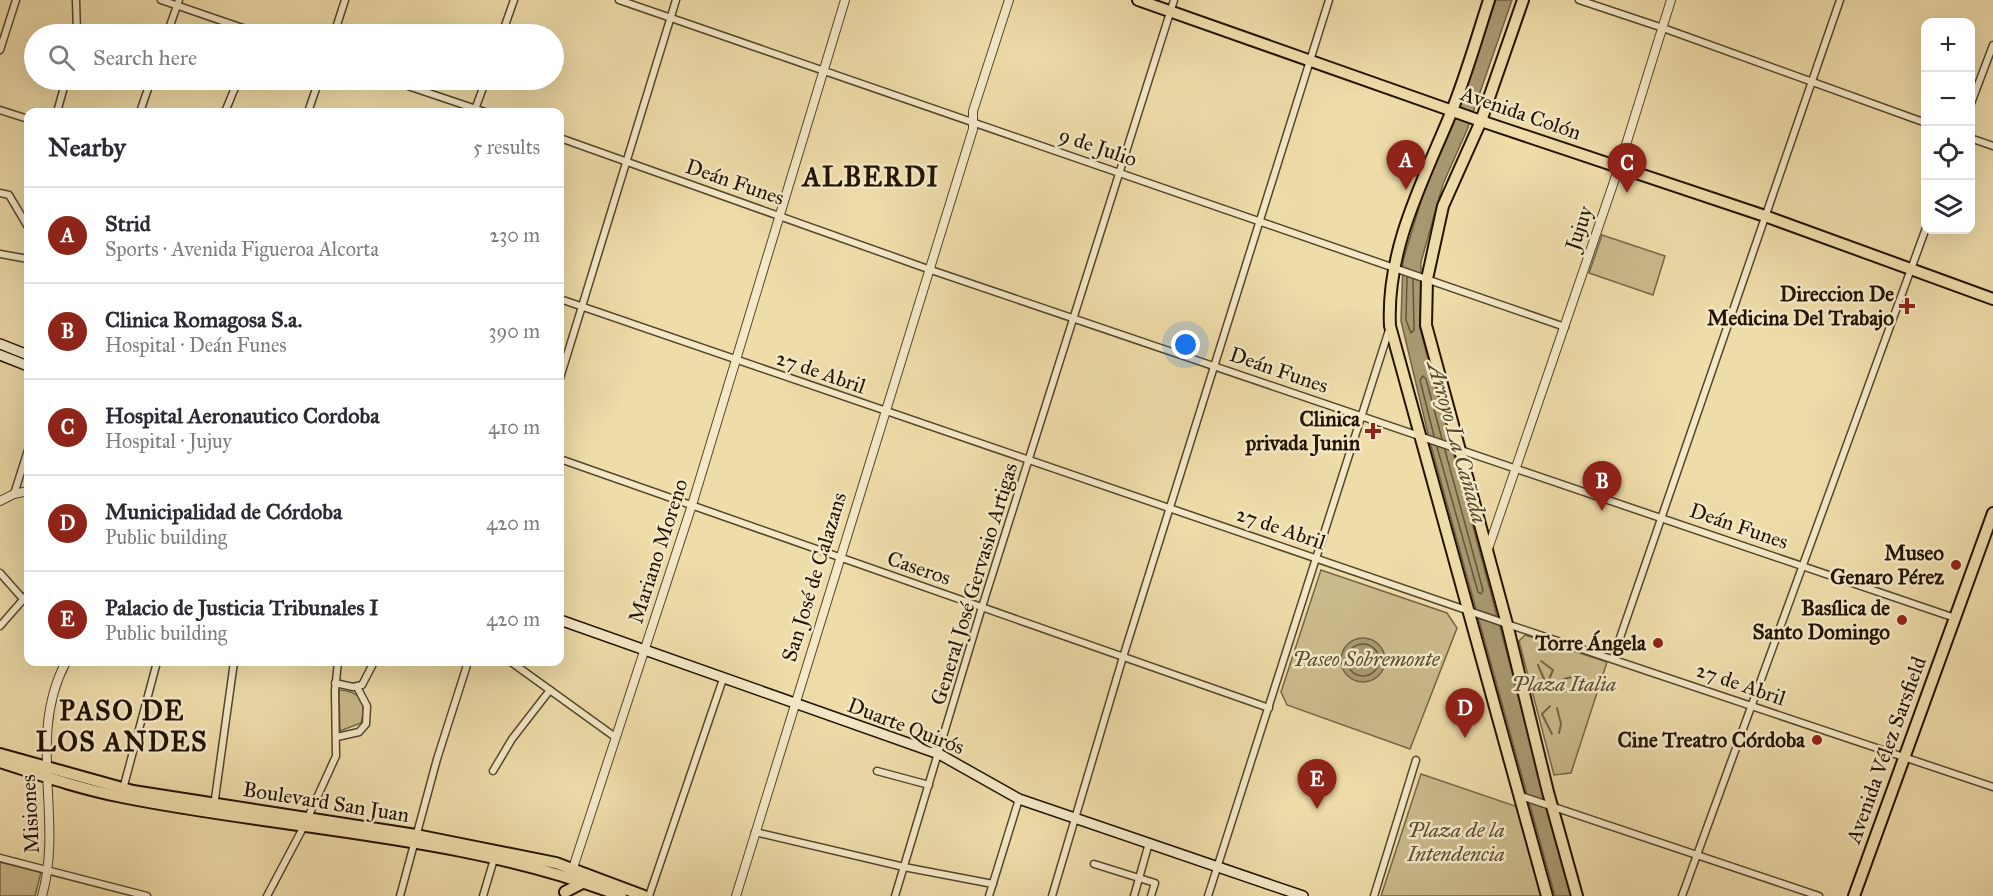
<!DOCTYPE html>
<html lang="en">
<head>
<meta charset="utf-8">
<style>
  body { margin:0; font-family:"IM FELL Great Primer",serif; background:#f2f2f3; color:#2b2b33 }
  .controls { position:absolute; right:18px; top:18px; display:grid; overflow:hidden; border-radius:12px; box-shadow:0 6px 24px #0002 }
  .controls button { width:54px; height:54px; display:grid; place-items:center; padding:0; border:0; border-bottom:2px solid #e1e1e2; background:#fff; color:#2b2b33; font:30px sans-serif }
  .you { position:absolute; left:1186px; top:345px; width:21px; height:21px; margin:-15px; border:4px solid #fff; border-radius:50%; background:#1a73e8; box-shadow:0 0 0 9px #1a73e833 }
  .badge { display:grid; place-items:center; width:39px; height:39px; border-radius:50%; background:#8f2418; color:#fff; font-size:20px; font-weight:700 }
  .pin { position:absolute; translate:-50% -50px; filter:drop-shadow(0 2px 3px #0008) }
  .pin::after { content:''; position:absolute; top:32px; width:21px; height:18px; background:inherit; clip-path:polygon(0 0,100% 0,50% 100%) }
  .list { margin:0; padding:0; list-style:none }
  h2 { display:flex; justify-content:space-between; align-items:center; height:78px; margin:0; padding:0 24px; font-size:26px }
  h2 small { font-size:20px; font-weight:400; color:#7c7c81 }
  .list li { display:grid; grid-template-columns:39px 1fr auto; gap:18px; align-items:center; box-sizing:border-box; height:96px; padding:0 24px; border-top:2px solid #e1e1e2 }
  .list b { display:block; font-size:22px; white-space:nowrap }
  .list p { margin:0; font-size:20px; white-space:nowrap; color:#7c7c81 }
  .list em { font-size:20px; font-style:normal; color:#7c7c81 }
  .icon { flex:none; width:33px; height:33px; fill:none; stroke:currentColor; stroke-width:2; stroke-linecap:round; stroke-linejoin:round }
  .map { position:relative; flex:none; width:1993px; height:896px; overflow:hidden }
  .search { position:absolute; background:#fff; box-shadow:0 6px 24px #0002; left:24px; top:24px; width:540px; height:66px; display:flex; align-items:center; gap:15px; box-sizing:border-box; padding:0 21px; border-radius:33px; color:#7c7c81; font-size:22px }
  .panel { position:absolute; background:#fff; box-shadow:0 6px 24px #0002; left:24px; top:108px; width:540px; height:558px; border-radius:12px }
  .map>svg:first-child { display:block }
  .green { fill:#cbba8c; stroke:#766646; stroke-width:1.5 }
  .water { fill:#a99870; stroke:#736344; stroke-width:1.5 }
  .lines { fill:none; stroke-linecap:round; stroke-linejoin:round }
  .shore { stroke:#665638; stroke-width:1.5 }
  .stream { stroke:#736344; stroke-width:2 }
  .minor-casing { stroke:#55452b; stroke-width:9 }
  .tertiary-casing { stroke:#55452b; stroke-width:10 }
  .secondary-casing { stroke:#221301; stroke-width:12 }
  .primary-casing { stroke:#221301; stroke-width:14 }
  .minor { stroke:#f4e8c7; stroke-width:6 }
  .tertiary { stroke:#f4e8c7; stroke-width:8 }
  .secondary { stroke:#f4e8c7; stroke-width:9 }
  .primary { stroke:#eedca9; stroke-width:10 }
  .poi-dot { fill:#8f2418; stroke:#f4e8c7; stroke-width:2 }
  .labels { text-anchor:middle; stroke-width:5; stroke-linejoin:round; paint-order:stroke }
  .street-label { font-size:21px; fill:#221301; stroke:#f4e8c7 }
  .poi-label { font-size:21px; font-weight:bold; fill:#221301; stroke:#f4e8c7; text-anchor:end }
  .park-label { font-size:21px; font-style:italic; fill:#5d4d32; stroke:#f4e8c7 }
  .water-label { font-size:22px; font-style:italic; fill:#58482d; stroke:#f4e8c7 }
  .district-label { font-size:27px; font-weight:bold; letter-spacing:1.5px; fill:#221301; stroke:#f4e8c7 }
</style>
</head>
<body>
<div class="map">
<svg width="1993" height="896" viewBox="0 0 1993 896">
  <rect width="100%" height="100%" fill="#eedca9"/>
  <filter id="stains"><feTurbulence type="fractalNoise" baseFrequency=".00333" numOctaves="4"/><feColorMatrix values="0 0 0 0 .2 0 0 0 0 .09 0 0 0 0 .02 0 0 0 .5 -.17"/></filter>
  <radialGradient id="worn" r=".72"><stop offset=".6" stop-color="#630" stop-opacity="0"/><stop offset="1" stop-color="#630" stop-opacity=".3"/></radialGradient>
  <g class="green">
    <path d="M1602,235L1665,256L1653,295L1589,273Z"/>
    <path d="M1321,570L1447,613L1457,628L1410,749L1287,705L1281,692Z"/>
    <path d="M1525,635L1607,662L1571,773L1554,775L1519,641Z"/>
    <path d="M339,690C361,691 367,703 361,723L340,731Z"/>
    <path d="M1421,774L1521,808L1542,896H1381Z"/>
    <path d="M0,862L41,872L35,896H0Z"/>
  </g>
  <g class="water">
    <path d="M1496,0H1512L1467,130L1443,184L1421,262L1420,329L1572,896H1555L1430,442L1401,321L1403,261L1427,181L1452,127Z"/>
    <circle cx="1363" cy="660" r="22"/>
  </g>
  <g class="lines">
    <g class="shore">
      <path d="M1407,277L1406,320L1411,333L1414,330L1413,279"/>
      <path d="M1434,436L1420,380L1423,376L1426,379L1442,439"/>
      <path d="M1437,447L1478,592L1481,594L1483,590L1445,450"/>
      <circle cx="1363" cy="660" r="16"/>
    </g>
    <g class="stream">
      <path d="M1541,661L1553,670L1549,679L1553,687"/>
      <path d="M1538,665L1547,686"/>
      <path d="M1561,685L1564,679L1576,676"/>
      <path d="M1550,706L1542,714L1552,734"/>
      <path d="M1557,708L1561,724L1559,733"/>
    </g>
    <defs>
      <g id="minor">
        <path d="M76,0L77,34"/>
        <path d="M161,0L260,34"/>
        <path d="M619,0L1565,327"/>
        <path d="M1579,0L1663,28L1926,123"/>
        <path d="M167,34L179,0"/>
        <path d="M334,34L345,0"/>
        <path d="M502,34L514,0"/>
        <path d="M0,50L16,0"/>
        <path d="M390,80L485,112"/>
        <path d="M1970,106L1993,45"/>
        <path d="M0,110L28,119"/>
        <path d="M57,112L66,80"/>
        <path d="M140,112L151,80"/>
        <path d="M225,112L234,90L241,80"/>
        <path d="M308,112L319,80"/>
        <path d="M474,112L486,80"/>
        <path d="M560,138L928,269L1955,618"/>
        <path d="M1970,138L1993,146"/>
        <path d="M0,193L9,195L28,227"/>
        <path d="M0,254L28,259"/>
        <path d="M560,299L1507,624L1993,787"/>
        <path d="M560,378L676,0"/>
        <path d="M560,459L1269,708"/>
        <path d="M14,494L28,450"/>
        <path d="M0,573L24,600"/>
        <path d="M0,626L28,594"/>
        <path d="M1613,658L1840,0"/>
        <path d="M511,662L615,737"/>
        <path d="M335,683L353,687L362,685L374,662"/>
        <path d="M337,737L359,732L366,724L367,706L357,687"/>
        <path d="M493,771L512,739L550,690"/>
        <path d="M877,771L929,785"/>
        <path d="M123,789L157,662"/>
        <path d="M1521,796L1819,896"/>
        <path d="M214,806L234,662"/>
        <path d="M755,832L904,867L993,884"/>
        <path d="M0,858L147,896"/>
        <path d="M1094,864L1155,883L1151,896"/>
        <path d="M267,896L304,826L336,756L335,690L338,662"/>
        <path d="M400,896L437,759L468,662"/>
        <path d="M483,896L494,859"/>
        <path d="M649,896L723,679"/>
        <path d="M895,896L982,607L1174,0"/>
        <path d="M989,896L1019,799"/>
        <path d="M1052,896L1123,657L1329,0"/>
        <path d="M1134,896L1149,843"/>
        <path d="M1208,896L1389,330"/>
        <path d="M1374,896L1416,760"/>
        <path d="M1682,896L1926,228"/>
      </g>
      <g id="tertiary">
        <path d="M0,501L14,494L28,491"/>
        <path d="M1488,549L1619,167L1671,0"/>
        <path d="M573,868L692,505L845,0"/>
        <path d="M42,896C64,819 26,736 66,662"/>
        <path d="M736,896L973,129V111L1009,0"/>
      </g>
      <g id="secondary">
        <path d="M0,344L28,355"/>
        <path d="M0,355L28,366"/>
        <path d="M560,620L939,754L1019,799L1303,896"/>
      </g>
      <g id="primary">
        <path d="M1138,0L1481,121L1765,216L1993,299"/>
        <path d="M1489,0C1477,37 1466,76 1451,113C1423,181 1386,250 1390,326L1547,896"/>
        <path d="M1523,0L1481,121L1443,206L1427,279L1426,325L1507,624L1548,792L1577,896"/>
        <path d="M0,754L133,791L416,835L556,863L644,896"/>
        <path d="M0,762C40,775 81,789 122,797C286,830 465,835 621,896"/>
        <path d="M565,892L584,882"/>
        <path d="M1854,896L1993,513"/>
      </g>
    </defs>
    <use href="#minor" class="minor-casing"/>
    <use href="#tertiary" class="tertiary-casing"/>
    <use href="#secondary" class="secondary-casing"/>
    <use href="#primary" class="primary-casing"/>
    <use href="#minor" class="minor"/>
    <use href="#tertiary" class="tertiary"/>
    <use href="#secondary" class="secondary"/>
    <use href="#primary" class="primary"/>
  </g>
  <g class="poi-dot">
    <path d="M1904 297h6v6h6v6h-6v6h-6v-6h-6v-6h6z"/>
    <path d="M1370 422h6v6h6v6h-6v6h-6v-6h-6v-6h6z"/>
    <circle cx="1956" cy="565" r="6"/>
    <circle cx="1902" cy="620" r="6"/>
    <circle cx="1658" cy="643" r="6"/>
    <circle cx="1817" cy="740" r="6"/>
  </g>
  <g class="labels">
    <g class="street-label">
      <text transform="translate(1521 113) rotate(19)" y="7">Avenida Colón</text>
      <text transform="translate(1098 147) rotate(19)" y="7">9 de Julio</text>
      <text transform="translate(735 182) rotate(19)" y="7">Deán Funes</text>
      <text transform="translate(1579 228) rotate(-71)" y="7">Jujuy</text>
      <text transform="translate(1279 370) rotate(19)" y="7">Deán Funes</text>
      <text transform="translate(821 372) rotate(19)" y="7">27 de Abril</text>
      <text transform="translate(1739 526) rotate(19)" y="7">Deán Funes</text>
      <text transform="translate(1281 528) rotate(19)" y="7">27 de Abril</text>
      <text transform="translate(658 551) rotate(-72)" y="7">Mariano Moreno</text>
      <text transform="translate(919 568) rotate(19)" y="7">Caseros</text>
      <text transform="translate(814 577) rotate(-73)" y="7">San José de Calazans</text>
      <text transform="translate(974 584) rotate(-73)" y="7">General José Gervasio Artigas</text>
      <text transform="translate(1741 684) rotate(19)" y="7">27 de Abril</text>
      <text transform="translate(906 726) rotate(21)" y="7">Duarte Quirós</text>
      <text transform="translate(1886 750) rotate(-70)" y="7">Avenida Vélez Sarsfield</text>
      <text transform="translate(326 802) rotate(9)" y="7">Boulevard San Juan</text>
      <text transform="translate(30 814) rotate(-93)" y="7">Misiones</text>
    </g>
    <g class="poi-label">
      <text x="1894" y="301">Direccion De<tspan x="1894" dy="24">Medicina Del Trabajo</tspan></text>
      <text x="1360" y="426">Clinica<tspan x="1360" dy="24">privada Junin</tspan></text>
      <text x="1944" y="560">Museo<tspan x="1944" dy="24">Genaro Pérez</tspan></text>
      <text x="1890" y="615">Basílica de<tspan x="1890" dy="24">Santo Domingo</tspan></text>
      <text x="1646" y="650">Torre Ángela</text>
      <text x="1805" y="747">Cine Treatro Córdoba</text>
    </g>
    <g class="park-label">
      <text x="1366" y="666">Paseo Sobremonte</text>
      <text x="1564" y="691">Plaza Italia</text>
      <text x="1456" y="837">Plaza de la<tspan x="1456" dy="24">Intendencia</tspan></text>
    </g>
    <g class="water-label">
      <text transform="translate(1458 442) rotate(74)" y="8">Arroyo La Cañada</text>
    </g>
    <g class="district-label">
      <text x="871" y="186">ALBERDI</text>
      <text x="122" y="720">PASO DE<tspan x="122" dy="31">LOS ANDES</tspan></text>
    </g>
  </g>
  <rect width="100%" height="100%" filter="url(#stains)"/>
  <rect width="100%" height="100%" fill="url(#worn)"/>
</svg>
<div class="controls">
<button>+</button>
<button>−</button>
<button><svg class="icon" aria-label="locate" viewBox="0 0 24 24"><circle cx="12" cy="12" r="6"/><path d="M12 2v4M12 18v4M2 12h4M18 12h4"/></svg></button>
<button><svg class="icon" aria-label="layers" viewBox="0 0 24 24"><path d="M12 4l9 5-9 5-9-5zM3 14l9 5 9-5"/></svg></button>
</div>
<div class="you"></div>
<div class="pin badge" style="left:1406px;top:190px">A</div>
<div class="pin badge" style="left:1602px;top:511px">B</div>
<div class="pin badge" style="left:1627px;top:193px">C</div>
<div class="pin badge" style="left:1465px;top:738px">D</div>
<div class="pin badge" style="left:1317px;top:809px">E</div>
<div class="search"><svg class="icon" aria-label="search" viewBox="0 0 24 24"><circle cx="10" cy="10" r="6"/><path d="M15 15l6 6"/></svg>Search here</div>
<section class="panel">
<h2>Nearby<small>5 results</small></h2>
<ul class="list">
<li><span class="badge">A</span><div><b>Strid</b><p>Sports · Avenida Figueroa Alcorta</p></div><em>230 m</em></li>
<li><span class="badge">B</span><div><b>Clinica Romagosa S.a.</b><p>Hospital · Deán Funes</p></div><em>390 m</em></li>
<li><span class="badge">C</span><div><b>Hospital Aeronautico Cordoba</b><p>Hospital · Jujuy</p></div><em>410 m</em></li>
<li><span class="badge">D</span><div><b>Municipalidad de Córdoba</b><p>Public building</p></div><em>420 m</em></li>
<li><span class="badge">E</span><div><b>Palacio de Justicia Tribunales I</b><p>Public building</p></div><em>420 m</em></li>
</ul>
</section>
</div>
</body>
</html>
